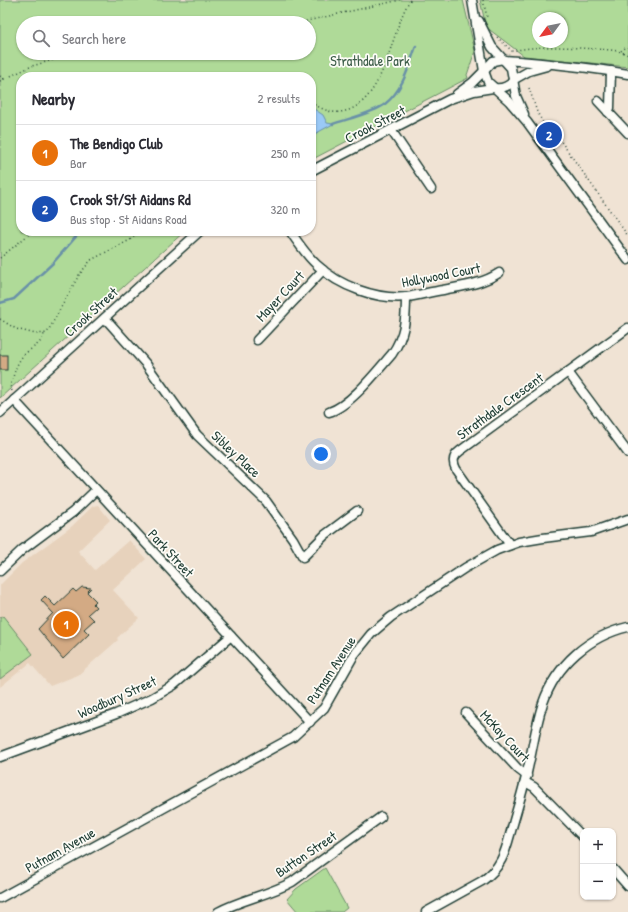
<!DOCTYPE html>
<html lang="en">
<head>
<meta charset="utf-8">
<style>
  body { margin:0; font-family:"Patrick Hand",sans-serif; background:#f7f7f7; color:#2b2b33 }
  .controls { position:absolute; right:12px; bottom:12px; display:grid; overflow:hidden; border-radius:8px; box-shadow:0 1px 3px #0004 }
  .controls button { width:36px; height:36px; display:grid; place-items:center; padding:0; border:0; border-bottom:1px solid #e1e1e2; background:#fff; color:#2b2b33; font:20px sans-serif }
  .compass { position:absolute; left:532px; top:12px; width:36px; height:36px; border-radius:50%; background:#fff; box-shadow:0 1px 3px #0004; rotate:237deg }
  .you { position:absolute; left:321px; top:454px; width:14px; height:14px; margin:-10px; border:3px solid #fff; border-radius:50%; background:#1a73e8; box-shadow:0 0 0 6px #1a73e833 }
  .badge { display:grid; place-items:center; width:26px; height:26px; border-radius:50%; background:#d93025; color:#fff; font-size:13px; font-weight:700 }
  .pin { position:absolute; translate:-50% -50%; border:2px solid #fff; box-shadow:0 1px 4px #0006 }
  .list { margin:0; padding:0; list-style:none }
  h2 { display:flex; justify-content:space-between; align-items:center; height:52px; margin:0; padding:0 16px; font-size:17px }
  h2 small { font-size:13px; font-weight:400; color:#7c7c81 }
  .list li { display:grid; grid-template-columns:26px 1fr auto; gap:12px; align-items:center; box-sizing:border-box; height:56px; padding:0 16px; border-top:1px solid #e1e1e2 }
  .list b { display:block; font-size:15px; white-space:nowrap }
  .list p { margin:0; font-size:13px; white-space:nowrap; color:#7c7c81 }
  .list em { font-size:13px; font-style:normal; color:#7c7c81 }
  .icon { flex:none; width:22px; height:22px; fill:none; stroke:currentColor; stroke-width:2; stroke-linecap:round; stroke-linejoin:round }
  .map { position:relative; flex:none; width:628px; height:912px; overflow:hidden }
  .search { position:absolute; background:#fff; box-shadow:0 1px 3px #0004; left:16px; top:16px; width:300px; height:44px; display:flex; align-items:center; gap:10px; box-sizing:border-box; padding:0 14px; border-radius:22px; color:#7c7c81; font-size:15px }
  .panel { position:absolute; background:#fff; box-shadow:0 1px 3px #0004; left:16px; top:72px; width:300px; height:164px; border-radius:16px }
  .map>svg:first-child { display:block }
  .built { fill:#e7d2bc }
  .green { fill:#afda98; stroke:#678c66; fill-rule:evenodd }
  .water { fill:#9ac9f6; stroke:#6991a8 }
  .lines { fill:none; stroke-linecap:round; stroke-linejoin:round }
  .stream { stroke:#6991a8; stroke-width:2.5 }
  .building { fill:#d3aa84; stroke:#1f3d34 }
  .minor-casing { stroke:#1f3d34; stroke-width:11 }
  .path { stroke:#1f3d34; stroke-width:1.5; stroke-dasharray:1 3; stroke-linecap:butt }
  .minor { stroke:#fdfcf7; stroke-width:8 }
  .labels { text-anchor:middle; stroke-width:3.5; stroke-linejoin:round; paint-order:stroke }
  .park-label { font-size:14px; fill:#3c5c48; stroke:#fdfcf7 }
  .street-label { font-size:14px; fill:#1f3d34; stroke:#fdfcf7 }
</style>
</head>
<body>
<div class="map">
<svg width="628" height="912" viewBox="0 0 628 912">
  <rect width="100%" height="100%" fill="#f0e3d4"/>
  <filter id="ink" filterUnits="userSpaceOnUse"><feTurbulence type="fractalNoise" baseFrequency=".025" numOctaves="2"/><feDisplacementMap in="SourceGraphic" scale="8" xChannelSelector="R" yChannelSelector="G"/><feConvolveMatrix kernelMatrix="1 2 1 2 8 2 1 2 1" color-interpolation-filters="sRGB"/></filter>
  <g filter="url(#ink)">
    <path class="built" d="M98,505L110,520L78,551L95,570L129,540L146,559L113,590L139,618L117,638L118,640L78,675L50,686L30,663L0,687V585L22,563L71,527L93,506Z"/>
    <g class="green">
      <path d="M0,0H463L475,51L467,75L468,78L311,160V77H21V231H185L0,398ZM23,23H309V53H23Z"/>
      <path d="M480,0H628V67L524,56L486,27ZM538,18H562V42H538Z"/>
      <path d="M3,616L33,654L0,679V618Z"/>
      <path d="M325,868L347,908L342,912H298L287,899L296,889Z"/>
    </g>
    <path class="water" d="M311,107L323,115L327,123L333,124L311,136Z"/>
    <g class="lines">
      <g class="stream">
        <path d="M333,124C347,119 374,113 385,104C403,90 409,66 416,46"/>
        <path d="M0,303L14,299L53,263L81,231"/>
      </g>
    </g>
    <g class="building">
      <rect x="0" y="355" width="7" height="15"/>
      <path d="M82,587L91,588L87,592L96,601L93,604L96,607L88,614L94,620L84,629L89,634L63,659L38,629L53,613L41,600L45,596L55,606L73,589L76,592Z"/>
    </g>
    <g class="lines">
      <defs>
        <g id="minor">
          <path d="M472,0L484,71L488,82L509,101L527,122L628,260"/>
          <path d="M479,21L492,47L511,68L516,96L524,114"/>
          <path d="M504,60C546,63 587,67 628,74"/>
          <path d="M485,70L493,61L503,59"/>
          <path d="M513,80L529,71L547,66"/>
          <path d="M494,88C502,89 508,87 513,81"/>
          <path d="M457,94L472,83L484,71"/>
          <path d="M598,101L628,133"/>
          <path d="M608,112L610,108L611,71"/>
          <path d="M391,130L431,189"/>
          <path d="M311,171L450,99L474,91L493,88"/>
          <path d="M290,231C298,243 306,255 317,265C339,286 376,300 407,297C419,295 431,292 443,290C463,286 482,284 499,273"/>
          <path d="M105,318L146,364L197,435L266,501L293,539L303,557L325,535L357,511"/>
          <path d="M257,340L323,270"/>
          <path d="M568,372L628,453"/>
          <path d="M14,400L310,722"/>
          <path d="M329,412C350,406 377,371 392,354C405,335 406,319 406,297"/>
          <path d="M0,413L200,231"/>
          <path d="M510,545L456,469C452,461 453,456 460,451L628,328"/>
          <path d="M0,571L22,550L73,512L96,490"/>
          <path d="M466,713L518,769L527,776"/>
          <path d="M0,757L116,714L152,698L174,685L231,636"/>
          <path d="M525,782L534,787L583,837"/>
          <path d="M613,869L628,886"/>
          <path d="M0,898L293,737L324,708L354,655L371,634L391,617L465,568L497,550L519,542L543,538L591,532L628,519"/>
          <path d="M218,912C242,899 269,895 292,882L381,817"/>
          <path d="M426,912L482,881C504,866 506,848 513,824C518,806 524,787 528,768C533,747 536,724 543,703C556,665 589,636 628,627"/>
        </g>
      </defs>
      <use href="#minor" class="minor-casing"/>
      <g class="path">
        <path d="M483,0L487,17"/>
        <path d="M298,23L400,0"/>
        <path d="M497,37L512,51C539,45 567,47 595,49C606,50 618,49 628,55"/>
        <path d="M621,51L628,46"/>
        <path d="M0,76L4,79"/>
        <path d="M0,81L32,66L77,53"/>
        <path d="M529,88L537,112L550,135L555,133L628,236"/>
        <path d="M311,103C319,107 331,114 340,112C385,107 390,31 410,0"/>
        <path d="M0,258L33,231"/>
        <path d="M0,319L16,329L36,334L47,333L79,275L91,260L130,240L141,231"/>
        <path d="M12,391L10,386C14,376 15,366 22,357C28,349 42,345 44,334"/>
      </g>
      <use href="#minor" class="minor"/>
    </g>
  </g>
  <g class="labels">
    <g class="park-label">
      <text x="370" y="66">Strathdale Park</text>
    </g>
    <g class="street-label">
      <text transform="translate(375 124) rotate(-27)" y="5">Crook Street</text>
      <text transform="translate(441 275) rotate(-11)" y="5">Hollywood Court</text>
      <text transform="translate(280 296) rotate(-47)" y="5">Mayer Court</text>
      <text transform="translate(91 312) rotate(-42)" y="5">Crook Street</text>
      <text transform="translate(500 406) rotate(-36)" y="5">Strathdale Crescent</text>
      <text transform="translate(236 454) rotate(43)" y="5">Sibley Place</text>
      <text transform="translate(171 553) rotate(47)" y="5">Park Street</text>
      <text transform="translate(331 670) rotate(-57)" y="5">Putnam Avenue</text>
      <text transform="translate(117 697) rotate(-24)" y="5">Woodbury Street</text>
      <text transform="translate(505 736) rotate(47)" y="5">McKay Court</text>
      <text transform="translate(60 850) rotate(-29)" y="5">Putnam Avenue</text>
      <text transform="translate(306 854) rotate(-34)" y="5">Button Street</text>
    </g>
  </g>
</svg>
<div class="controls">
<button>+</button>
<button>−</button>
</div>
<svg class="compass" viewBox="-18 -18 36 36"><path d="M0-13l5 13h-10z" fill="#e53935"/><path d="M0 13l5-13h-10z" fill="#7c7c81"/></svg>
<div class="you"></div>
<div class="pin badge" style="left:66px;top:624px;background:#e8710a">1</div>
<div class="pin badge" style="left:549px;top:135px;background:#1a4fb4">2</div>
<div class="search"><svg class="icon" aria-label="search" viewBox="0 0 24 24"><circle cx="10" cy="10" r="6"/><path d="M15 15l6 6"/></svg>Search here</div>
<section class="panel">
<h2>Nearby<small>2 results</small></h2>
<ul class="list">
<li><span class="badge" style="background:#e8710a">1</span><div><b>The Bendigo Club</b><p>Bar</p></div><em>250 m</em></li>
<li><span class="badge" style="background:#1a4fb4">2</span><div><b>Crook St/St Aidans Rd</b><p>Bus stop · St Aidans Road</p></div><em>320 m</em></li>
</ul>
</section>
</div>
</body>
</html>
